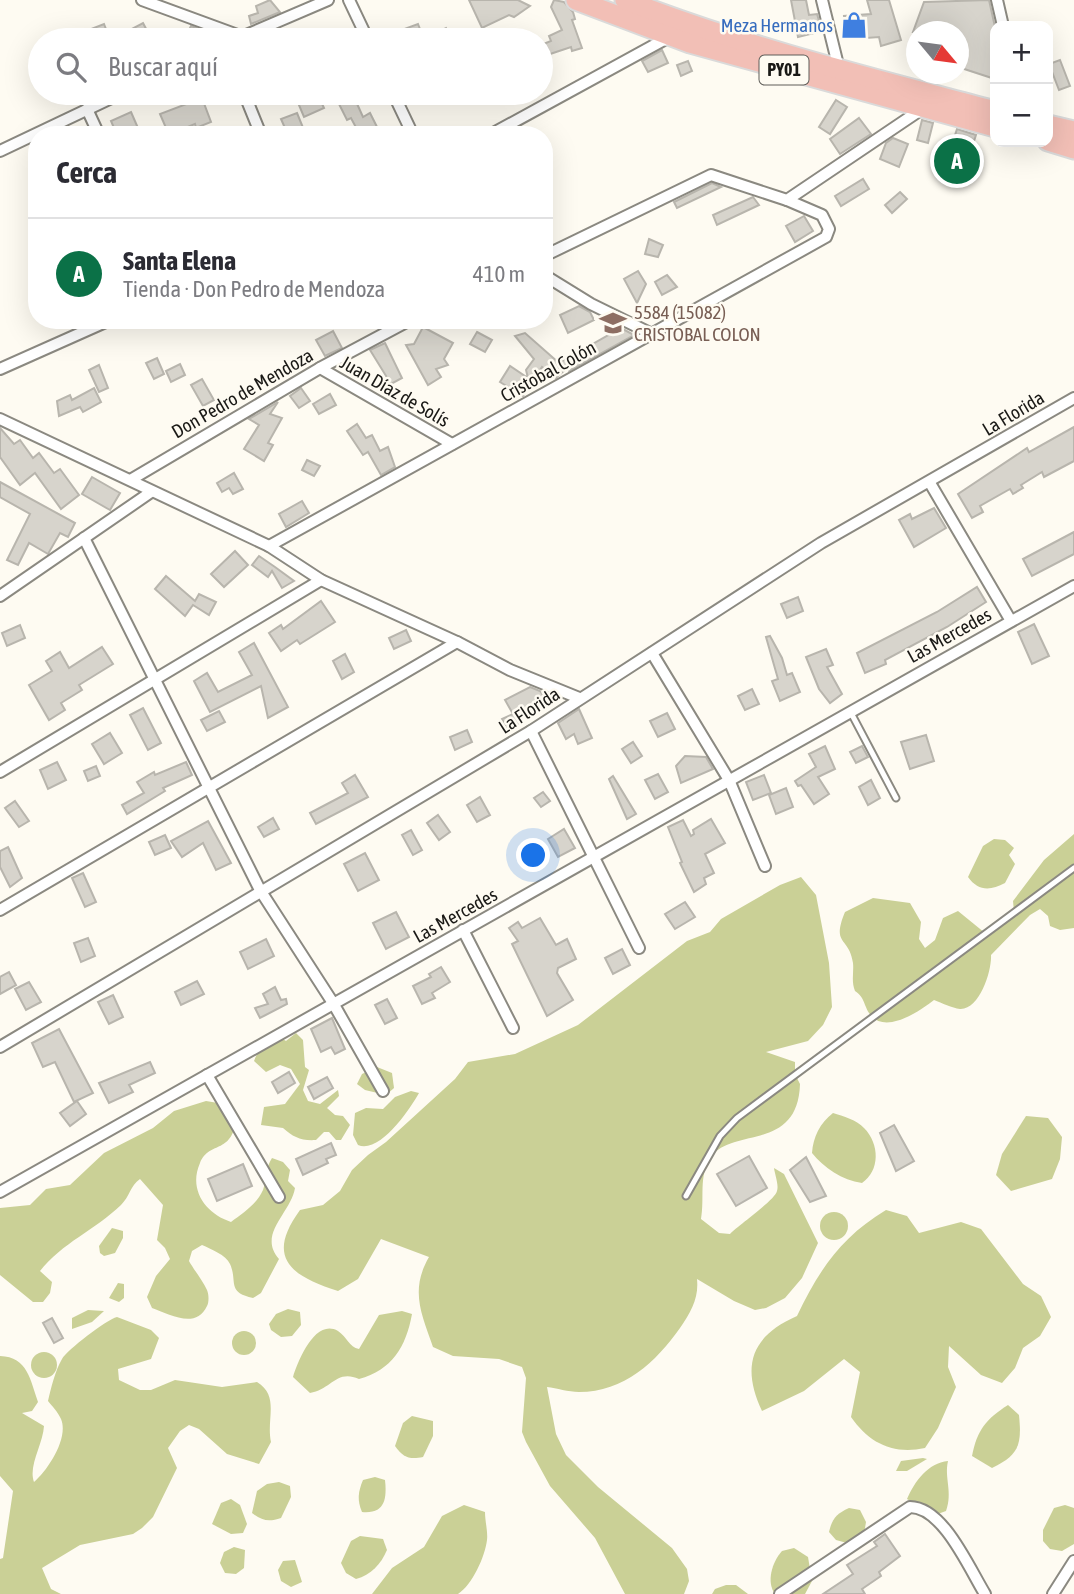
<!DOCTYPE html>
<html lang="es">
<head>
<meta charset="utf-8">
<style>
  body { margin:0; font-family:"Asap Condensed",sans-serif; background:#f7f7f7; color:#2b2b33 }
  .controls { position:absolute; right:21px; top:21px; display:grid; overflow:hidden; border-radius:14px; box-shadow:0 7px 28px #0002 }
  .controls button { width:63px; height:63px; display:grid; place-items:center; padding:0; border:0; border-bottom:2px solid #e1e1e2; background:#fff; color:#2b2b33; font:35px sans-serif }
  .compass { position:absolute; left:906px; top:21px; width:63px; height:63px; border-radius:50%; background:#fff; box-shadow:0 7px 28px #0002; rotate:119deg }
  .you { position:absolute; left:534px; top:856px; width:24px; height:24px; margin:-18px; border:5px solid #fff; border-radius:50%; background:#1a73e8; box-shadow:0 0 0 10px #1a73e833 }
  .badge { display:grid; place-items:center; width:46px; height:46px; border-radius:50%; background:#0b7147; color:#fff; font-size:23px; font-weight:700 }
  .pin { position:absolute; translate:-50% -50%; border:4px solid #fff; box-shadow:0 2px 7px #0006 }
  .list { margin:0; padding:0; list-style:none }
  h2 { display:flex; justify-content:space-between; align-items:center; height:91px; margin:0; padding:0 28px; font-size:30px }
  h2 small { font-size:23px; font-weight:400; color:#7c7c81 }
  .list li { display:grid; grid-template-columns:46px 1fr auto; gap:21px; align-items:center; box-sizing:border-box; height:112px; padding:0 28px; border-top:2px solid #e1e1e2 }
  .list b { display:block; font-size:26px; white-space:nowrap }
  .list p { margin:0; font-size:23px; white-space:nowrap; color:#7c7c81 }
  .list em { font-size:23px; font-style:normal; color:#7c7c81 }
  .icon { flex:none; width:38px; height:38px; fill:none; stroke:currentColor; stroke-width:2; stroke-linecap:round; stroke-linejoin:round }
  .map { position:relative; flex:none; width:1074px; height:1594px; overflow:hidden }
  .search { position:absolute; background:#fff; box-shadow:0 7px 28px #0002; left:28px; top:28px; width:525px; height:77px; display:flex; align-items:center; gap:18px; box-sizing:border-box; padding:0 24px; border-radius:38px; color:#7c7c81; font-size:26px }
  .panel { position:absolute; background:#fff; box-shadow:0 7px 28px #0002; left:28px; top:126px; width:525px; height:203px; border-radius:28px }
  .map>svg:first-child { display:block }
  .green { fill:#cad096 }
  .building { fill:#d7d4cc; stroke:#b8b5ad; stroke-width:2 }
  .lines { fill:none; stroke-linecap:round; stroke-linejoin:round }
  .lane-casing { stroke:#8b8981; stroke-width:9 }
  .street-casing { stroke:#8b8981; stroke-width:14 }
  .highway-casing { stroke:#dadada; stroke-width:23 }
  .lane { stroke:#fff; stroke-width:5 }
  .street { stroke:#fff; stroke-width:10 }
  .highway { stroke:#f2bfb6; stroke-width:19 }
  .labels { text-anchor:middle; stroke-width:5; stroke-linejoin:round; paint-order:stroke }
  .shield { fill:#fefbf2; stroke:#5e5d58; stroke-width:2 }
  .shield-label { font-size:18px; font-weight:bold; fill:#1a1916 }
  .shop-label { font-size:19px; fill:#366cbe; stroke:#fefbf2; text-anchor:end }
  .education-label { font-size:19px; fill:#785e54; stroke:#fefbf2; text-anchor:start }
  .street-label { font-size:19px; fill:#1a1916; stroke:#fefbf2 }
</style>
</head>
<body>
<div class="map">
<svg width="1074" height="1594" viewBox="0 0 1074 1594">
  <rect width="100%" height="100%" fill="#fefbf2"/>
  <g class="green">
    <path d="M1074,834V928L1060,930L1050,926L1048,916L1040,909L1030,915L991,955C992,970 980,1010 960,1009C952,1008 942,1003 934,1000C920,1011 884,1036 869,1013C863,1003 865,998 855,991C851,981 854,972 853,963C849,936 831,946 845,912L873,898L910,903L921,922L919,939L925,948L935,940L943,918L958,911L985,933L1014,912L1013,901L1044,860Z"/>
    <path d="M994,839L1005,840L1014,848L1009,855L1015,864L1005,883C990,891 978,891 968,877L983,846Z"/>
    <path d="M801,877L816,895L829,963L832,1007L823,1025L808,1041L766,1052L795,1062V1074L800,1084C798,1152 732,1127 711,1157C698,1176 705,1198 701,1219L719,1233L730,1234C739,1225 775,1200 777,1191C779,1185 775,1175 774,1168L784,1174L818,1243L802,1278L785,1298L766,1308L755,1310L734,1301L697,1279C699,1298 691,1312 680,1328C656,1362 624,1392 579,1392C568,1392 557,1388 547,1387L556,1434L566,1455L598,1487L672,1548L687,1569L689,1581L684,1594H625L595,1538L550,1486L526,1442L522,1432L526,1378L522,1367L499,1359L453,1356L433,1347C421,1313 410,1290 429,1257L381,1239L358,1279L338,1291C291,1276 265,1258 300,1210L323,1205L340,1191L352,1170L368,1155L386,1142L455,1079L468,1062L515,1054L578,1025L687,941L710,932L721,919L780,885Z"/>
    <path d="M296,1033L303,1040L305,1067L309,1070L303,1090L308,1101L320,1104L338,1090L339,1096L327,1108L335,1115L343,1116L350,1125L341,1140H336L329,1132H324L316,1140C301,1141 293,1137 283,1128L261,1125L264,1107L285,1104L300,1084L291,1069L280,1065L266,1072L254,1061C259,1047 270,1044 281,1038L286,1041Z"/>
    <path d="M377,1067L392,1073L394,1088L386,1095L365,1090L357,1084L362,1074Z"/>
    <path d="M411,1091L419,1093C410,1109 380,1154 358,1145L353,1135L355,1113L366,1108L383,1109L395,1097Z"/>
    <path d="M206,1101L230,1105L237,1114C233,1157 210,1139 200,1163C188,1190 206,1214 231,1222C243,1213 257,1204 263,1190C267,1179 265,1169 272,1158L283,1162L290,1170L288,1181L295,1188C291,1213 257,1234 279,1259L261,1293L253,1298C226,1292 238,1282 230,1264C226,1255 211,1249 202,1245L192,1251L189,1261C194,1270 203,1281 207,1290C209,1295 209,1302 207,1306C196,1330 169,1314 152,1308L147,1297L156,1276L170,1259L165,1248L157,1240L163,1205L140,1179C130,1186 130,1196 121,1205C95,1230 62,1243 40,1271L52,1282L50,1293L43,1302H33L0,1275V1208L30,1205L46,1189L70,1185L104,1153L153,1128L174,1111Z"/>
    <path d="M833,1113C843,1116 857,1120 864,1128C880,1144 880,1171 862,1183C842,1180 824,1168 812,1153C813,1137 820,1123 833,1113Z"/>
    <path d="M1026,1116L1048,1118L1062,1137L1060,1159L1052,1179L1011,1191L996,1175L1002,1154Z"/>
    <path d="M886,1210L907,1216L919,1233L961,1222L981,1229L1023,1284L1041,1296L1051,1317L1040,1336L1023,1348L1015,1368L1002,1383L981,1375L949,1346L948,1367L956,1387L938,1428L925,1448C893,1455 869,1443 851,1417L860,1372L844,1359L804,1391L762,1411C741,1366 751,1336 797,1316C819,1270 841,1237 886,1210Z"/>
    <circle cx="834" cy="1226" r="14"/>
    <path d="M112,1228L123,1231V1238L115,1253L104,1256L100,1253L99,1246Z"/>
    <path d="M118,1283L124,1284V1298L119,1302L109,1298Z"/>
    <path d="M288,1309L300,1312L301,1325L292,1336L281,1337L271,1330L269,1324L276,1314Z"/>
    <path d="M88,1310L104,1311L92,1322L72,1329V1318Z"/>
    <path d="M402,1311L412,1314C406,1347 392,1370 359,1379C336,1369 331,1390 310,1393L293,1377C298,1361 315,1318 338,1331C347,1337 349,1347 359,1349L379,1315Z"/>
    <path d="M117,1317L151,1330L159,1338L151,1359L118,1369L119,1380L140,1390H151L175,1380L222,1387L257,1382C280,1396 266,1419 271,1442L259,1464L227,1454L199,1429L189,1425L180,1431L168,1448L177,1468L153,1517L142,1528L133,1534L80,1545L42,1568L51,1589L61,1594H0V1559L3,1558L13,1491L0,1476V1356C28,1357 30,1380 38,1402L32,1411L22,1413L44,1426C43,1444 28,1466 34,1482C48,1470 69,1438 61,1419C58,1412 52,1406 48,1401C51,1388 55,1371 62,1359C67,1350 106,1320 117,1317Z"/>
    <circle cx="244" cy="1343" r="12"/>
    <circle cx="44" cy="1365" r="13"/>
    <path d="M1008,1405L1019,1415C1022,1445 1019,1455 992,1468L972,1456C977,1430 986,1419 1008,1405Z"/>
    <path d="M412,1416L433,1421V1436L423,1457C409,1460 403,1457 395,1446L403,1423Z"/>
    <path d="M923,1458L927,1459L907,1471H896L901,1461Z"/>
    <path d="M948,1461C944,1478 953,1492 946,1511L935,1515L907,1499C915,1481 928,1463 948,1461Z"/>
    <path d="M375,1477L385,1480C387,1499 385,1514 362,1512C357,1500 358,1492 363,1480Z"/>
    <path d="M279,1482L290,1486L291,1497L281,1518C269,1522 262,1521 252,1513L257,1491L267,1484Z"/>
    <path d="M231,1499L240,1505L247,1524L243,1533L231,1534L212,1524L221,1503Z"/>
    <path d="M464,1505L485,1512C485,1521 488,1532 487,1540C485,1557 472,1585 458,1594H372L392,1568L424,1547L442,1516Z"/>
    <path d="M1065,1505L1074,1508V1544L1062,1551L1050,1549L1043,1541V1530L1054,1508Z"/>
    <path d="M849,1508L860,1510L866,1522L864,1534L847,1543L836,1540L829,1532C832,1519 836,1514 849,1508Z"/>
    <path d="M360,1536L383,1539L387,1550C381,1564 371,1575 356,1579L346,1573L341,1563L351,1541Z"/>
    <path d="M234,1547L245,1550L244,1568L236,1574L225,1573L220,1563L224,1552Z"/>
    <path d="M794,1548L808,1557L812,1581L805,1594H775C766,1582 772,1562 782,1551Z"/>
    <path d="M295,1560L302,1582L291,1587L281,1581L278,1570L283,1561Z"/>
    <path d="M726,1585H736L748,1594H712L715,1589Z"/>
  </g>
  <g class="building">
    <path d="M270,0L280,12L251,24L249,16L258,13L256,6Z"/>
    <path d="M469,0H518L530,6L514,17L509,15L482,28Z"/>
    <path d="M554,0L564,2L573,12L575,19L572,20L582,48L572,51L571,47L541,57V45L551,41L549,36L562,30L551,7Z"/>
    <path d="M791,0H806L809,15L817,14L822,31L798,37Z"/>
    <path d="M867,0H889L901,40L881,46L879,37L853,39L852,34L846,35L844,16L871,14Z"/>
    <path d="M989,0L995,27V79L958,67V32H913L924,2Z"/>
    <path d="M143,23L152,40H111Z"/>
    <path d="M104,24L109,37L100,40H63Z"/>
    <path d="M418,24L424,39L446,28L452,40H399L396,32Z"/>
    <path d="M191,26L206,32L201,40H184Z"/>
    <path d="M662,50L668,63L648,72L642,61Z"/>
    <path d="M1060,60L1070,86L1059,90L1049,64Z"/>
    <path d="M688,61L692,71L681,76L677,65Z"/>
    <path d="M307,93H317L324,108L304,117L296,98Z"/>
    <path d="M354,97L363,117L370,113L378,129L360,135L351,118L347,120L339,104Z"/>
    <path d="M202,98L211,122L196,128L195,124L169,135L160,114Z"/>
    <path d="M836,100L847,107L830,134L819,127Z"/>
    <path d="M131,112L141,135H117L111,121Z"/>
    <path d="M297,113L304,130L288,135L281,119Z"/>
    <path d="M859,118L871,134L840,154L830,139Z"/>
    <path d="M922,120L933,123L928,143L917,140Z"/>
    <path d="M957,129L976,135L963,175L944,169Z"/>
    <path d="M893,138L908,144L899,167L880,159L886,143Z"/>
    <path d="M863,179L869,189L841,206L835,196Z"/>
    <path d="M712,183L721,187L677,208L674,202Z"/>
    <path d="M900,192L907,199L892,213L885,205Z"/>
    <path d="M753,197L759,205L717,225L713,215Z"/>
    <path d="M804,216L813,231L795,242L786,226Z"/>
    <path d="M649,239L663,245L658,257L645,254Z"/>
    <path d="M638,271L646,284L637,303L624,279Z"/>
    <path d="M667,275L677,287L662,295L655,282Z"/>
    <path d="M579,306L590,312L594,320L568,333L560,315Z"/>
    <path d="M423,327L453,343L444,359L448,365L436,369L441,377L428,385L406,345L414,344Z"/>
    <path d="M621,328L634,335L569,371L567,368L556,378L542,367L523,396L500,382L510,366L528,378L526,370L534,359L515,336L525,333L559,363Z"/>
    <path d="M333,331L342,348L325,356L316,340Z"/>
    <path d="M477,332L492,340L485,352L470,344Z"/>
    <path d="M385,343L402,378L391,384L370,350Z"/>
    <path d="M157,358L164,374L154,379L146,363Z"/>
    <path d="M180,364L185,375L171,382L166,371Z"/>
    <path d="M99,365L108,388L99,392L89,370Z"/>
    <path d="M202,379L214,400L203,406L191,385Z"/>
    <path d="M94,388L101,402L83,412L80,407L59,416L57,401L70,395L72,400Z"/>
    <path d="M301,388L310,401L299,408L290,396Z"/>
    <path d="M330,394L336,405L319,414L313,404Z"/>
    <path d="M278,402L270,414L282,418L268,443L273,445L264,461L244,449L259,425L249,419Z"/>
    <path d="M357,424L366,438L372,435L380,451L388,447L395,467L381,475L368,452L363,455L347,431Z"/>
    <path d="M1074,427V461L1044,477L1042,472L1021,485L1023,488L1013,494L1010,489L980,506L983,512L972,518L958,494L1027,448L1029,452Z"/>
    <path d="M0,428L14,444L20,440L33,458L39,453L54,473L60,469L79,495L61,509L35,473L20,485L0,457Z"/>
    <path d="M307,460L320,466L314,476L302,470Z"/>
    <path d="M234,473L243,489L233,494L229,488L222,492L217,483Z"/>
    <path d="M92,477L120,493L110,510L82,494Z"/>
    <path d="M0,482L75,523L68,537L60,533L48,554L29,543L18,565L7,560L30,514L0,497Z"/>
    <path d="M302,501L309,513L286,527L279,514Z"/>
    <path d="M934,508L946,528L914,547L899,520L910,514L912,519Z"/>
    <path d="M1074,532V554L1032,576L1023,559Z"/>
    <path d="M235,551L248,565L224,587L211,574Z"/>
    <path d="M259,556L275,567L294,581L282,588L272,571L268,577L252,565Z"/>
    <path d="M166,576L195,601L199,594L216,602L209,615L193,605L185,616L155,589Z"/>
    <path d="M977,587L986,602L947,627L885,660L886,664L865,673L857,653L937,612Z"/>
    <path d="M798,597L803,611L787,618L781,604Z"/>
    <path d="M321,601L335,622L300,644L297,640L281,651L269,633L281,625L283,629Z"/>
    <path d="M1034,624L1049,656L1032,664L1018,632Z"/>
    <path d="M20,625L25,638L7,646L2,633Z"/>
    <path d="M406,630L411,641L394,649L389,638Z"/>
    <path d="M770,636L782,658L787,675L792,673L800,692L780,701L772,681L778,679L766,637Z"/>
    <path d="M254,643L288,707L268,718L261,686L210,712L194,681L207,673L218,692L252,675L239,652Z"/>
    <path d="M102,647L113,664L79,685L82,690L61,703L65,710L49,720L29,685L52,671L46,661L60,652L69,668Z"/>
    <path d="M826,649L833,665L827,667L842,694L830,703L819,689L806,657Z"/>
    <path d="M345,654L354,672L342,679L333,661Z"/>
    <path d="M530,687L540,691L545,698L519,715L522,722L507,730L502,719L513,714L505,700Z"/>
    <path d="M752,689L759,704L745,710L738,696Z"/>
    <path d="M143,708L161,743L148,750L130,715Z"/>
    <path d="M579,709L592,738L578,744L574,734L566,739L558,723Z"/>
    <path d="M219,711L225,722L207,731L201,720Z"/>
    <path d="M667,713L675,729L658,737L650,721Z"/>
    <path d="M467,730L472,742L455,750L450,737Z"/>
    <path d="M110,733L122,753L104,764L92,744Z"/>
    <path d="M926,735L934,761L910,769L901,742Z"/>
    <path d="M633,742L642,756L631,763L622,749Z"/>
    <path d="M825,746L835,769L818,777L829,794L814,804L801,785L798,786L795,781L816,767L809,754Z"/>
    <path d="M862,746L868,757L856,763L850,752Z"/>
    <path d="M685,756L706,757L713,769L681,783L676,766Z"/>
    <path d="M57,762L66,780L48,789L40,770Z"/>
    <path d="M186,762L192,775L163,788L165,791L127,814L122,805L144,793L137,782L154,772L155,775Z"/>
    <path d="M96,766L100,776L88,781L84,771Z"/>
    <path d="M658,774L668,792L655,799L645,780Z"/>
    <path d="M355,775L368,797L316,824L310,813L348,793L342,783Z"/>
    <path d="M764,775L771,793L753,800L746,782Z"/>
    <path d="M613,776L636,814L627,819L609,779Z"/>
    <path d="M871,780L880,798L868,805L859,787Z"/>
    <path d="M786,788L793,807L776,814L769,795Z"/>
    <path d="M543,792L550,801L541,807L534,798Z"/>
    <path d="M480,797L490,815L477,822L467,805Z"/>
    <path d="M15,801L29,821L19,827L5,808Z"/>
    <path d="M438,815L450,832L439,840L427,823Z"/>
    <path d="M273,818L279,829L264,837L258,827Z"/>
    <path d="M711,819L725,843L705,854L714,873L704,878L706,884L694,892L680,863L682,862L668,827L683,820L691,836L694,834L693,830Z"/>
    <path d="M208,821L231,863L216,870L203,843L182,857L171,841Z"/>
    <path d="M564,829L575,848L558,857L548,839Z"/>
    <path d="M411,830L422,850L413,855L402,835Z"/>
    <path d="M165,835L171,848L155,855L149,842Z"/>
    <path d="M8,847L22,878L10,887L0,867V851Z"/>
    <path d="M365,853L379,880L358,891L344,864Z"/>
    <path d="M83,873L96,902L85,907L72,878Z"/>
    <path d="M685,902L695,917L675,929L665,914Z"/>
    <path d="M396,912L409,937L386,949L373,923Z"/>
    <path d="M540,918L556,945L567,939L576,959L558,968L557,973L573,1000L547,1016L512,944L518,941L509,928L518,922L522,928Z"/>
    <path d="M88,938L95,956L81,962L74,943Z"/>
    <path d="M266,939L274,956L248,969L240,952Z"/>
    <path d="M622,949L630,965L613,974L605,958Z"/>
    <path d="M441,967L450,982L432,993L435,998L422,1004L413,986L431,977L429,974Z"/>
    <path d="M9,972L16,985L0,994V977Z"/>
    <path d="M197,981L204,994L181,1005L175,992Z"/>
    <path d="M29,982L41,1002L26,1010L15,989Z"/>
    <path d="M275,987L281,1000L286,999L287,1004L260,1018L255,1008L268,1004L263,994Z"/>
    <path d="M113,995L123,1017L109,1024L98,1002Z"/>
    <path d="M387,999L397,1018L385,1024L375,1005Z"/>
    <path d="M332,1018L345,1049L335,1054L331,1047L321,1052L311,1029Z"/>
    <path d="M59,1029L93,1093L74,1102L55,1062L43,1067L32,1043Z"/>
    <path d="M150,1062L155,1073L129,1085L133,1092L109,1103L99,1083Z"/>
    <path d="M289,1072L295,1083L278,1093L272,1082Z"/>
    <path d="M327,1077L333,1088L314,1099L308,1087Z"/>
    <path d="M77,1101L86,1114L70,1126L60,1113Z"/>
    <path d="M894,1125L914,1161L896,1171L880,1133Z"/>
    <path d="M331,1143L336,1155L326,1159L328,1163L303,1175L296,1159Z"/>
    <path d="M749,1156L767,1188L736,1206L717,1174Z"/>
    <path d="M806,1157L826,1196L810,1202L790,1170Z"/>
    <path d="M243,1164L252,1186L217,1201L208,1179Z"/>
    <path d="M52,1318L63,1338L54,1343L43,1323Z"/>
    <path d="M885,1534L900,1556L879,1572L881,1576L862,1589L865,1594H823L853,1574L847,1565L877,1546L874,1542Z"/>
  </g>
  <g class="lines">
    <defs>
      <g id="lane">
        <path d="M850,711L896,798"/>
        <path d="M686,1196L720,1136L737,1118L1074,868"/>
      </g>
      <g id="street">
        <path d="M142,0L243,37"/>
        <path d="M349,0L368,40"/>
        <path d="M822,0L839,69"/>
        <path d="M997,0L1003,26"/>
        <path d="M237,39L328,0"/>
        <path d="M244,93L261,135"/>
        <path d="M393,93L413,135"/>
        <path d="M87,109L99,135"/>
        <path d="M490,135L671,36"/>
        <path d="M0,151L122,93"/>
        <path d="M544,256L711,175L787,200L925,107"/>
        <path d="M544,275L591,304L652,334"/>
        <path d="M320,368L452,444"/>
        <path d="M0,369L110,320"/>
        <path d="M0,419L269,546L321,580L457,642L510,670L579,698"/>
        <path d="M132,479L320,368L410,320"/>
        <path d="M930,483L1011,621"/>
        <path d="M84,538L260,890L333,1003L383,1091"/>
        <path d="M269,546L826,237L829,229L822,215L787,200"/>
        <path d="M0,596L151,492"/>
        <path d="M652,653L729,780L765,866"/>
        <path d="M531,731L639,948"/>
        <path d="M0,772L321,580"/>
        <path d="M0,910L457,642"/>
        <path d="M463,930L513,1028"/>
        <path d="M0,1047L531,731L821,543L1074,398"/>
        <path d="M207,1075L279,1197"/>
        <path d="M0,1192L1074,586"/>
        <path d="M780,1594L910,1507C943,1507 969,1568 985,1594"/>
        <path d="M1053,1594L1074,1561"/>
      </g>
      <g id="highway">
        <path d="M576,0L690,43L995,127"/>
        <path d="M625,0C745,47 871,78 995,111"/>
        <path d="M1048,125L1074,131"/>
        <path d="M1048,141L1074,149"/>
      </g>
    </defs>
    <use href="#lane" class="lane-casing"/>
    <use href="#street" class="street-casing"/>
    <use href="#highway" class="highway-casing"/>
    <use href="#lane" class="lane"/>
    <use href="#street" class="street"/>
    <use href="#highway" class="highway"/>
  </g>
  <defs>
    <symbol id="shop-bare" viewBox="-9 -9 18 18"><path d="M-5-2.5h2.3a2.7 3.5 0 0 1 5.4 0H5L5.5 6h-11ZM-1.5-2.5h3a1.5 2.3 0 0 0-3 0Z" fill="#3f7fe0" stroke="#fefbf2" stroke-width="2.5" paint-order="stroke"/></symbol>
    <symbol id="school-bare" viewBox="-9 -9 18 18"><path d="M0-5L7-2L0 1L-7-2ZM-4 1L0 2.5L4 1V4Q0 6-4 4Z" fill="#8d6e63" stroke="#fefbf2" stroke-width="2.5" paint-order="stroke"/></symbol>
  </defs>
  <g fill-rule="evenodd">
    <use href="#shop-bare" x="835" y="6" width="38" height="38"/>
    <use href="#school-bare" x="594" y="304" width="38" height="38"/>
  </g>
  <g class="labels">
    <rect class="shield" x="759.5" y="55.5" width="49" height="29" rx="5"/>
    <g class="shield-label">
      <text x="784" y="76">PY01</text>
    </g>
    <g class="shop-label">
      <text x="833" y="32">Meza Hermanos</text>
    </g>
    <g class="education-label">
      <text x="634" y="319">5584 (15082)<tspan x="634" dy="22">CRISTOBAL COLON</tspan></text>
    </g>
    <g class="street-label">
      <text transform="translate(548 371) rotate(-29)" y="7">Cristobal Colón</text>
      <text transform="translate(395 391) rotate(30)" y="7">Juan Díaz de Solís</text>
      <text transform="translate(242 393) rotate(-30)" y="7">Don Pedro de Mendoza</text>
      <text transform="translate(1013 413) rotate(-31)" y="7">La Florida</text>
      <text transform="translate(949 635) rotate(-29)" y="7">Las Mercedes</text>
      <text transform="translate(529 710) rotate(-33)" y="7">La Florida</text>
      <text transform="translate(455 915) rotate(-29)" y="7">Las Mercedes</text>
    </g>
  </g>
</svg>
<div class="controls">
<button>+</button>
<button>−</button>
</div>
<svg class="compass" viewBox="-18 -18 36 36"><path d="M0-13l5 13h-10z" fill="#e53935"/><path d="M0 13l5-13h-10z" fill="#7c7c81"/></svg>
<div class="you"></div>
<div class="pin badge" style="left:957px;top:161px">A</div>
<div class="search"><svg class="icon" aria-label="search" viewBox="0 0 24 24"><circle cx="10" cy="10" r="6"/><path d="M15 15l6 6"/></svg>Buscar aquí</div>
<section class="panel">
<h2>Cerca<small></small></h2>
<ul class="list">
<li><span class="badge">A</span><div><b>Santa Elena</b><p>Tienda · Don Pedro de Mendoza</p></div><em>410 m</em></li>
</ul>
</section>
</div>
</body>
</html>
